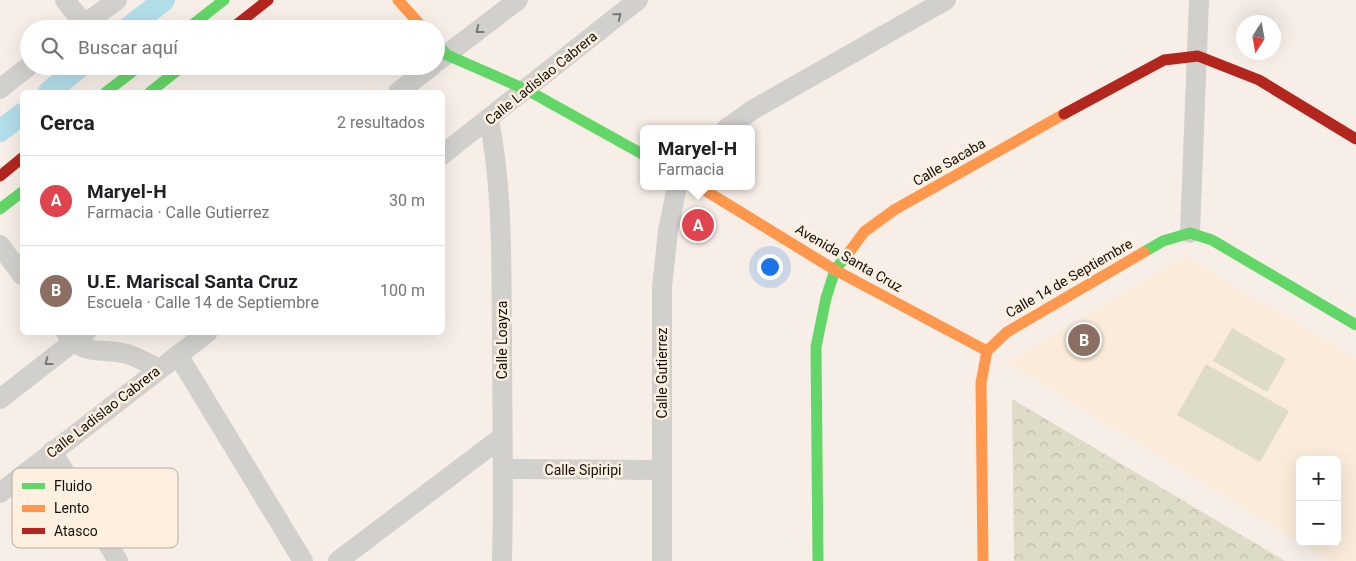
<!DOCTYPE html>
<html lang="es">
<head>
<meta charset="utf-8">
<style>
  body { margin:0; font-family:Roboto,sans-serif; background:#f6f6f6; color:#202124 }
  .controls { position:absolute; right:15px; bottom:15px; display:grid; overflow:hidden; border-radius:8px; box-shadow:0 5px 20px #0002 }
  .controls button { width:45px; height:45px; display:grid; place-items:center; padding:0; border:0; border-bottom:1px solid #e0e0e0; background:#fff; color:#202124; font:25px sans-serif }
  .compass { position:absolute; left:1236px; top:15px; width:45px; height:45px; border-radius:50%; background:#fff; box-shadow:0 5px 20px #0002; rotate:191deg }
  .you { position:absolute; left:769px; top:266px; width:18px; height:18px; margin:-12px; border:4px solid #fff; border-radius:50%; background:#1a73e8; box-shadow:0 0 0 8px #1a73e833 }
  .badge { display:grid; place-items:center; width:32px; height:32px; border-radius:50%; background:#b45309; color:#fff; font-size:16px; font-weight:700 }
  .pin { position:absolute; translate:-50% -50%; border:2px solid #fff; box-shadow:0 1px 5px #0006 }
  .popup { position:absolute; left:640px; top:125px; width:115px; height:65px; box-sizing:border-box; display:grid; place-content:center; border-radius:8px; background:#fff; filter:drop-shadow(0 1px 4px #0005); font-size:16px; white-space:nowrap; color:#757577 }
  .popup b { font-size:19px; color:#202124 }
  .popup::after { content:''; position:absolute; left:50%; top:100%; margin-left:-10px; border:10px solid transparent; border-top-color:#fff }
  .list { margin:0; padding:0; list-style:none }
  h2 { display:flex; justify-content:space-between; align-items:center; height:65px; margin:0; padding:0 20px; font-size:21px }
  h2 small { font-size:16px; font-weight:400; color:#757577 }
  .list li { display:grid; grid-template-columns:32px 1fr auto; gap:15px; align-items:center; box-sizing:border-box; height:90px; padding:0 20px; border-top:1px solid #e0e0e0 }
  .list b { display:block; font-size:19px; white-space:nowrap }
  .list p { margin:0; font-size:16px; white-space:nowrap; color:#757577 }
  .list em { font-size:16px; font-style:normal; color:#757577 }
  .icon { flex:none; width:28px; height:28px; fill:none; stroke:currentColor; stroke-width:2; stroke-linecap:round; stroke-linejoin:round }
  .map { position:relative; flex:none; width:1356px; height:561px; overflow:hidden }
  .search { position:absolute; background:#fff; box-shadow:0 5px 20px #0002; left:20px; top:20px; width:425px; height:55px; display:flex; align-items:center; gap:12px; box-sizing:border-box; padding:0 18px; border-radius:28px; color:#757577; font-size:19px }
  .panel { position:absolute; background:#fff; box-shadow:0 5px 20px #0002; left:20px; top:90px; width:425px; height:245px; border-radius:8px }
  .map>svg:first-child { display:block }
  .built { fill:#faebda; fill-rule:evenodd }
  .park { fill:url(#park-crowns) }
  .pitch { fill:#dedcc7 }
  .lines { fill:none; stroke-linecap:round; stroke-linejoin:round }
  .canal { stroke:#b2deea; stroke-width:22 }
  .street { stroke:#d1d0cc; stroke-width:20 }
  .fast { stroke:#63d668; stroke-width:11 }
  .slow { stroke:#ff974d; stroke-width:11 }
  .jam { stroke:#b3261e; stroke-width:11 }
  .oneway { stroke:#7c7973 }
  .labels { text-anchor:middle; stroke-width:5; stroke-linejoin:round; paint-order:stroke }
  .street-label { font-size:14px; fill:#150e06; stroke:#fdf0e1 }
  .key { fill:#fdf0e1; stroke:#b7ac9f; stroke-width:1 }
  .key-label { font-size:14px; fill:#150e06 }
</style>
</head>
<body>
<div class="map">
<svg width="1356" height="561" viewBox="0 0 1356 561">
  <defs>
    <pattern id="park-crowns" width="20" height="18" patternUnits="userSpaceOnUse" patternTransform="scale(1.25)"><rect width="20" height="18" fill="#dedcc7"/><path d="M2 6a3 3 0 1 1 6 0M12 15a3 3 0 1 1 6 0" fill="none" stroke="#bebca9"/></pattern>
  </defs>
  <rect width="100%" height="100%" fill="#f7efe7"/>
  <path class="built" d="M1185,256L1356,358V561H1330L1007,362ZM1300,460H1337V542H1300Z"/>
  <path class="park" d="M1012,399L1285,561H1014Z"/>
  <g class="pitch">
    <path d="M1232,328L1286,359L1267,392L1213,361Z"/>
    <path d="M1206,364L1289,411L1260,462L1177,415Z"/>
  </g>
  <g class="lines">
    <g class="canal">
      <path d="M127,29L164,0"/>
      <path d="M49,92L81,66"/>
      <path d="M0,131L22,114"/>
    </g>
    <g class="street">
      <path d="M65,0L84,24"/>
      <path d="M78,29L117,0"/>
      <path d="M438,61L518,0"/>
      <path d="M0,89L29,66"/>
      <path d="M398,92L432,66"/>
      <path d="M489,120C503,190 501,261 502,332C502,409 504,485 502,561"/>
      <path d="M726,129L754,109L946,0"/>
      <path d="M442,155L638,0"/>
      <path d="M1190,233L1199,0"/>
      <path d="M0,245L22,275"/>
      <path d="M66,333C84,358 103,347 127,354C138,357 149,364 159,369"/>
      <path d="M178,355L303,561"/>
      <path d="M0,399L86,332"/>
      <path d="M52,451L118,561"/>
      <path d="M504,469L661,470"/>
      <path d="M0,493L208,332"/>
      <path d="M338,561L502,437"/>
      <path d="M662,561V287L668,231L677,186"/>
    </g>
    <g class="fast">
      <path d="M187,29L224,0"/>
      <path d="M436,43L447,55L527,90L644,155"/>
      <path d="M106,92L140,66"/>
      <path d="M150,92L183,66"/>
      <path d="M0,209L22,192"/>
      <path d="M1144,252L1163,241L1190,233L1212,240L1356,325"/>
      <path d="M818,561L816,347L826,298L835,270L850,251"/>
    </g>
    <g class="slow">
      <path d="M398,0L424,29"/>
      <path d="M698,186L835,270L987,351"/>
      <path d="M850,251L864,232L894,210L1064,114"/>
      <path d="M983,561L981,383L987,351L1007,332L1144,252"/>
    </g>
    <g class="jam">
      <path d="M231,29L268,0"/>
      <path d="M1064,114L1164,60L1198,56L1259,80L1356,139"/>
      <path d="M0,176L22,158"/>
    </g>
  </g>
  <defs><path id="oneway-chevron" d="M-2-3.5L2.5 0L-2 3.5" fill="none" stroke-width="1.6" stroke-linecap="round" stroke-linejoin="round" transform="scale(1.25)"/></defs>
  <g class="oneway">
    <use href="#oneway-chevron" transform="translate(618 16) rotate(-39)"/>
    <use href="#oneway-chevron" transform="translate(479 30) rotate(142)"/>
    <use href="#oneway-chevron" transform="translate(48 362) rotate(143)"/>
  </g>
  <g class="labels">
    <g class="street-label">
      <text transform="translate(541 78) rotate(-39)" y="5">Calle Ladislao Cabrera</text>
      <text transform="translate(949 162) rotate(-30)" y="5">Calle Sacaba</text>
      <text transform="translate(849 258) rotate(30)" y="5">Avenida Santa Cruz</text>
      <text transform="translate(1069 278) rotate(-30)" y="5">Calle 14 de Septiembre</text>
      <text transform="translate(502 340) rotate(-90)" y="5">Calle Loayza</text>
      <text transform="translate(662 373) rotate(-90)" y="5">Calle Gutierrez</text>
      <text transform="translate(103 412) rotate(-38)" y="5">Calle Ladislao Cabrera</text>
      <text x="583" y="475">Calle Sipiripi</text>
    </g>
  </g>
  <rect x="12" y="468" width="166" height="80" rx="8" class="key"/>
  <rect x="22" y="483" width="23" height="6" fill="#63d668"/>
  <rect x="22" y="505" width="23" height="7" fill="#ff974d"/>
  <rect x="22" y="528" width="23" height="6" fill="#b3261e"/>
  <g class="key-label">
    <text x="54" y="491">Fluido</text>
    <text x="54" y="513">Lento</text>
    <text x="54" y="536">Atasco</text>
  </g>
</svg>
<div class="controls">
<button>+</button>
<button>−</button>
</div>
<svg class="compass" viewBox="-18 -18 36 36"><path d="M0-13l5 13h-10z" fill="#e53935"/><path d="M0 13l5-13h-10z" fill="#757577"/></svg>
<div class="you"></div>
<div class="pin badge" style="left:698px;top:225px;background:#e0444e">A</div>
<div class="popup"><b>Maryel-H</b>Farmacia</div>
<div class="pin badge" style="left:1084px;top:340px;background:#8d6e63">B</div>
<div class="search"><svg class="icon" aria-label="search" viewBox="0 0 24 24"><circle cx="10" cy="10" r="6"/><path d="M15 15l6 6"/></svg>Buscar aquí</div>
<section class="panel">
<h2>Cerca<small>2 resultados</small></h2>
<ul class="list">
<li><span class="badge" style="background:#e0444e">A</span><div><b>Maryel-H</b><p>Farmacia · Calle Gutierrez</p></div><em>30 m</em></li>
<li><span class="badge" style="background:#8d6e63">B</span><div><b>U.E. Mariscal Santa Cruz</b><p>Escuela · Calle 14 de Septiembre</p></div><em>100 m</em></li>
</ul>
</section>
</div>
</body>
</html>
